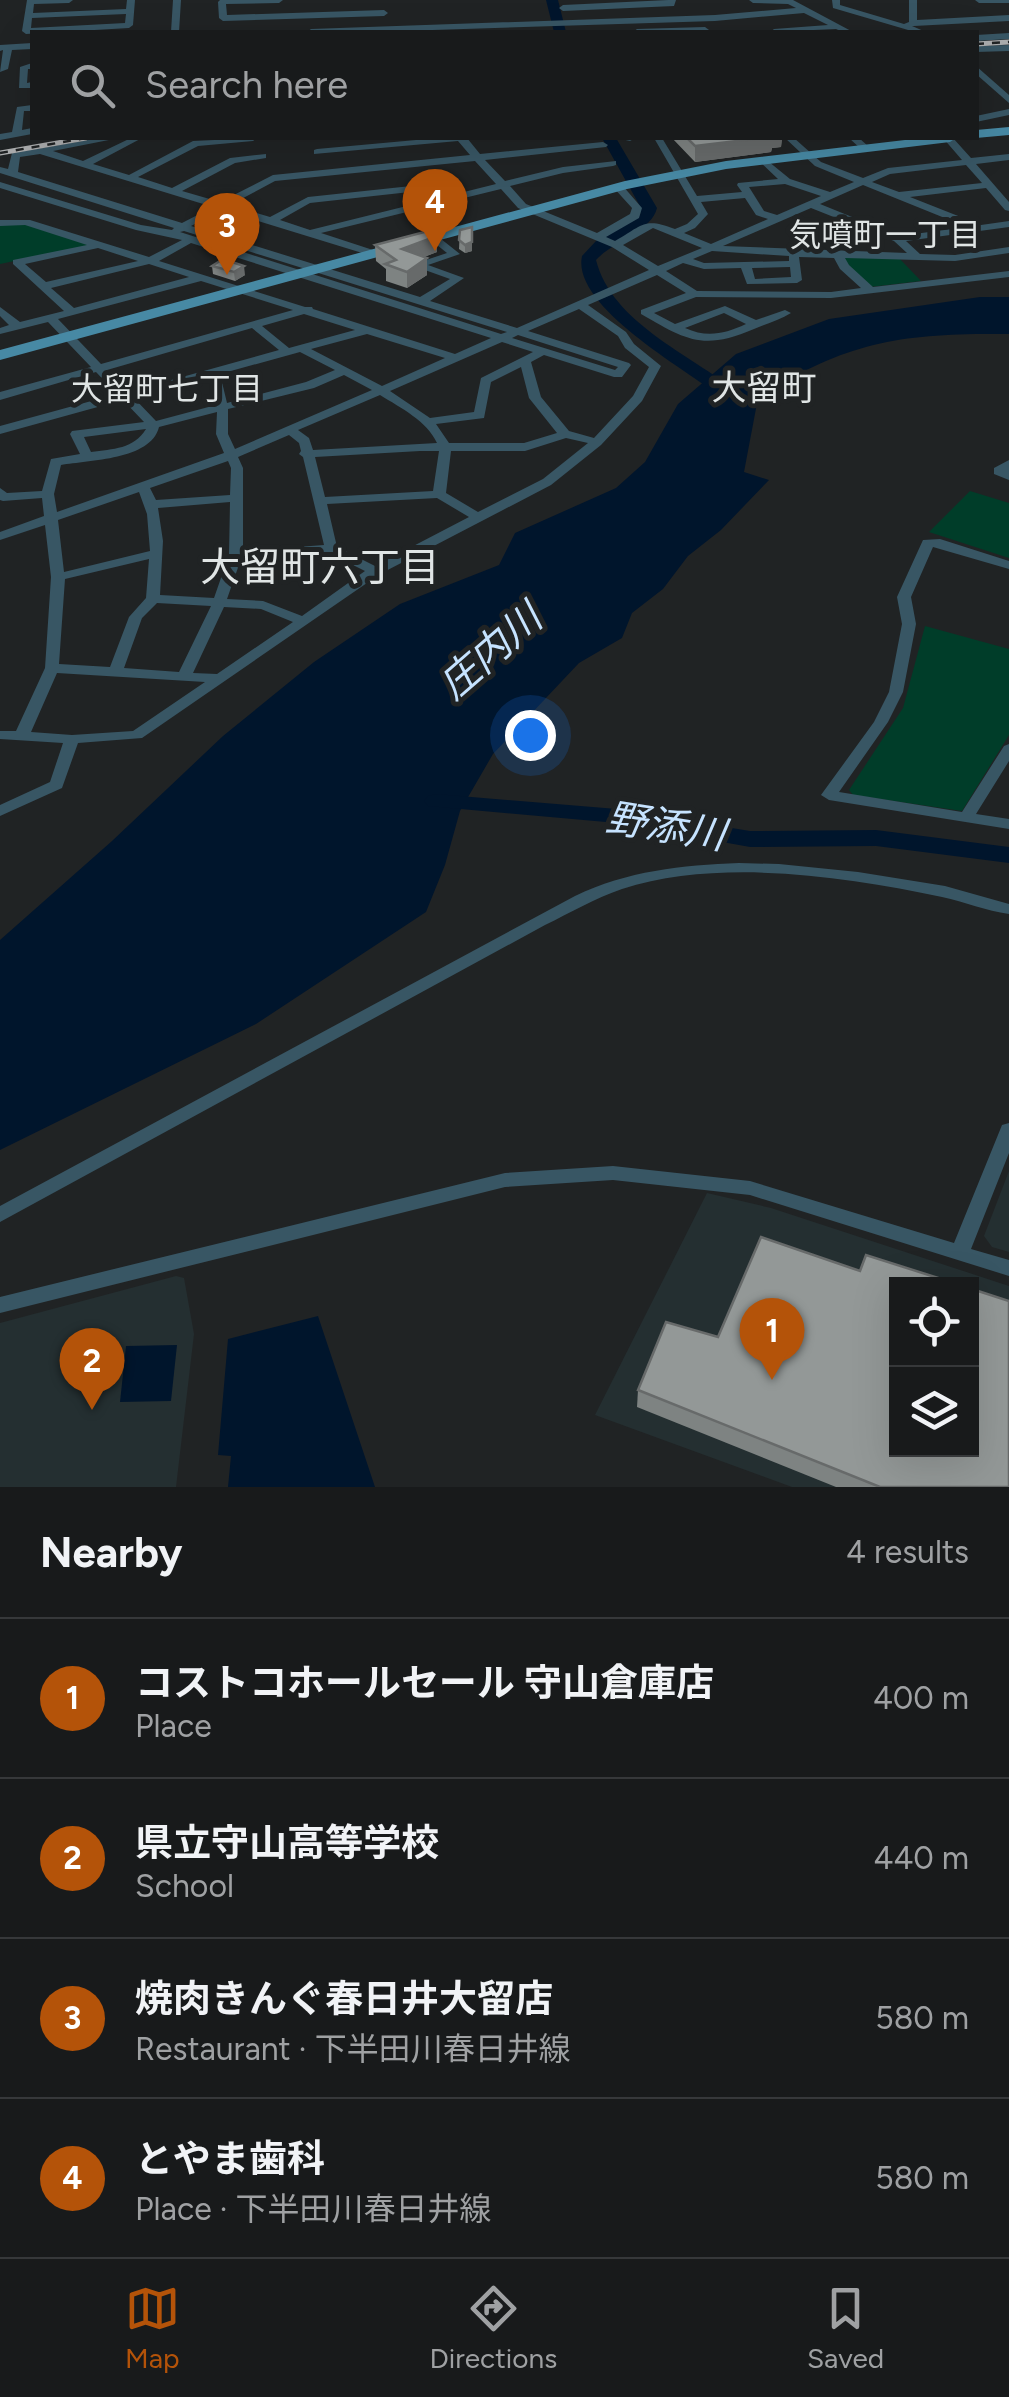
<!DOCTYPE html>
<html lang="en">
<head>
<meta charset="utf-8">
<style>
  body { margin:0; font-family:Figtree,"Noto Sans JP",sans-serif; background:#252728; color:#f1f3f6 }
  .controls { position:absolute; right:30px; bottom:30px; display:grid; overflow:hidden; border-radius:0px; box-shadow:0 10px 40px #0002 }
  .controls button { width:90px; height:90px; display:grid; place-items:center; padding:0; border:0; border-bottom:2px solid #36383a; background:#181a1b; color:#f1f3f6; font:50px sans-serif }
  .you { position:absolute; left:530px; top:735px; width:35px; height:35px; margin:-25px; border:8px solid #fff; border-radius:50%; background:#1a73e8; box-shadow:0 0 0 15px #1a73e833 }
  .badge { display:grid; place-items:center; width:65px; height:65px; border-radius:50%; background:#b45309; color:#fff; font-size:32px; font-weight:700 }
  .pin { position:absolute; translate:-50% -82px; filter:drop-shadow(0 2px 5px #0008) }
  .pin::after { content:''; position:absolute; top:52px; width:35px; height:30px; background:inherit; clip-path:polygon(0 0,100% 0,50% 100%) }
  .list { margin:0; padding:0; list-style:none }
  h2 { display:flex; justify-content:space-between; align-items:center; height:130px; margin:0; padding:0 40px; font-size:42px }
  h2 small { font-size:32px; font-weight:400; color:#9fa1a3 }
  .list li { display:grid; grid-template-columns:65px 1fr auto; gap:30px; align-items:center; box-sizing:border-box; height:160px; padding:0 40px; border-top:2px solid #36383a }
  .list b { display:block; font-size:38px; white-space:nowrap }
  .list p { margin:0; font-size:32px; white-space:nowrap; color:#9fa1a3 }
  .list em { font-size:32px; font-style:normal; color:#9fa1a3 }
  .icon { flex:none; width:55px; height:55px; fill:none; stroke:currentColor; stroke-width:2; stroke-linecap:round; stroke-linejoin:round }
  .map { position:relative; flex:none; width:1009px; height:1487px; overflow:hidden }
  .search { position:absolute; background:#181a1b; box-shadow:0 10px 40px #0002; left:30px; right:30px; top:30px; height:110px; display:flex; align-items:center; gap:25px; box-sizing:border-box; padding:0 35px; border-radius:0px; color:#9fa1a3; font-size:38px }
  .sheet { height:770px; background:#181a1b }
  nav { display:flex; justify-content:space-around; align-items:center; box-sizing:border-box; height:140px; border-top:2px solid #36383a; background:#181a1b; font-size:28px; color:#9fa1a3 }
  nav a { display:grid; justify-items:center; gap:5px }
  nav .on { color:#b45309 }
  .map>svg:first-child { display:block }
  .built { fill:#242f31; fill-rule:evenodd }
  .green { fill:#003d29 }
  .water { fill:#00152c }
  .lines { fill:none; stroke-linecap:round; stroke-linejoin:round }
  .river { fill:#00152c; fill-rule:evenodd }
  .minor { fill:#385664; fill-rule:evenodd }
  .major { fill:#4789a4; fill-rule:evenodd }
  .rail-casing { stroke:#abadae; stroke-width:5 }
  .rail { stroke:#202324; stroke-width:2.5; stroke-dasharray:8; stroke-linecap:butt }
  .wall { fill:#7e8382 }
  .shaded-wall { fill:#676a6a }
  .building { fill:#939897; stroke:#676a6a; stroke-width:2.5 }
  .labels { text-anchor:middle; stroke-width:10; stroke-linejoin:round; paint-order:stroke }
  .far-neighbourhood-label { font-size:32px; fill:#e0e5e5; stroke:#202324 }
  .far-quarter-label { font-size:35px; fill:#e0e5e5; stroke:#202324 }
  .neighbourhood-label { font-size:40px; fill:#e0e5e5; stroke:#202324 }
  .water-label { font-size:40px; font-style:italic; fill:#c6e3ff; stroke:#202324 }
</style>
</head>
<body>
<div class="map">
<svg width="1009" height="1487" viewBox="0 0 1009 1487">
  <rect width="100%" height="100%" fill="#202324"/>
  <g class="built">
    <path d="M1009,1171V1252L992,1247L984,1236Z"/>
    <path d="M707,1193L771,1208L1009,1286V1487H792L595,1415ZM896,1284H972V1450H896Z"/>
    <path d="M176,1276L184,1278L194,1334L176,1487H0V1323Z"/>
  </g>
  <g class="green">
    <path d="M26,224L89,244L88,246L0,264V225Z"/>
    <path d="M844,254L898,257L921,281L870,287L847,269Z"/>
    <path d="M970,491L1009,503V558L929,532Z"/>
    <path d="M925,626L1009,649V735L962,811L853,795L849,790L903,708Z"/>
  </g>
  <g class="water">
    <path d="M980,297H1009V334C905,333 848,340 758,398L744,472L769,480L721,530L688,556L663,589L632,613L622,638L579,663L493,754L460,811L445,865L426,912L256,1024L0,1150V940L112,841L223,736L314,662L400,604L499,565L515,533L616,488L645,462L678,404L736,354L829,319Z"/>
    <path d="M318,1316L375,1487H228L231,1456L218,1455L228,1339Z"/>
    <path d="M177,1345L171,1401L120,1402L126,1346Z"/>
  </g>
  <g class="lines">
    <g class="river">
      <path d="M546,0H558L566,32H554Z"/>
      <path d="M602,138H616L657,208C652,231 612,242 596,260C612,323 690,354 737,392V400H725C689,371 571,307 582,256L596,241L640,215L641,208Z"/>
      <path d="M436,794L617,809L750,831L876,830L1009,847V863L876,846L750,847L617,823L428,806L424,801L428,796Z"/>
    </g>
    <g class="minor">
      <path d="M27,0H73L69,3L34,4L33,13L126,9L127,0H135L133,25L129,28L26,34L22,31ZM126,14L125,23L31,28L32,18Z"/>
      <path d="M173,0H181L179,32H171Z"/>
      <path d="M220,0H283L279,3L226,4L227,15L384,10L388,13L384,16L223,21L219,18L218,2Z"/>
      <path d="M668,0H676L674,6L563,11L559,8L563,5Z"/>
      <path d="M749,0H793L853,32H843L836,29L770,32L774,29L828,25L804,13L715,21L371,32H307L311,29L715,15L796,8L788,4L753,3Z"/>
      <path d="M832,0H840V5L904,24L909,22V0H917V20L1009,15V21L914,26H912L926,32H915L833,8Z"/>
      <path d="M975,0H1009V3H979Z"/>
      <path d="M705,27L709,30L708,32H633L637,29Z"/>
      <path d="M1009,33V39L976,41V35Z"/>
      <path d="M32,43V49L12,50L8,69L0,72L3,50L0,51V45Z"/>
      <path d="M1009,45V51L976,52V46Z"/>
      <path d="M32,63V69H28L27,83L32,82V88H19L20,67Z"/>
      <path d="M976,66L1009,95V103L976,74Z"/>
      <path d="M32,105V111H24L22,130L32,128V134L0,140V134L12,132L17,107Z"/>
      <path d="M1009,109V115L976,122V116Z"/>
      <path d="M100,138H119L53,151L83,161L131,138H142L93,164L129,175L193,141L257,138L253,141L198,146L138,177L172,188L230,158L266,154V158L235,163L182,191L220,202L273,175L470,155L458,141L314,154V150L317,149L438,138H467L480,154L603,142L608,145L606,147L485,160L505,181L563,167L616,161V165L613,166L563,173L510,186L526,204L597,233L630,214L632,208L613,187L622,185L642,208L639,218L606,237L615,241C643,225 644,217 675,229L687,224L698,214L654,138H662L697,196L742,192L737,185L738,183L778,179L758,160L763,157L790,179L830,192L854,182L815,166L785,138H794L821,162L863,178L888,168L962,160L943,138H953L971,158L1009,154V160L976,164L1009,202V211L1005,210L986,188L910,197L981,225L1009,221V227L906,241L920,254L955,255L1009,247V253L955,261L845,258L849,265L873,287L1009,271V277L831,298L696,297L654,313L675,324L725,306L756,320L785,310L791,313C780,320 766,324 754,329C703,351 686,340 641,314V310L686,293L657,275L588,305L626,332L634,344L661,366L642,401L601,445L551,485L380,574L142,738L78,743L62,788L0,816V805L50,782L63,743L0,739V731H16L45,668L51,577L45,525L0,540V532L44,516L42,498L3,501L0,500V488L7,493L42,491L51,459L80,454L70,434L72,431L144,422L123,400L0,434V426L117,394L96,372L0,400V392L91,367L48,322L0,334V328L9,325L0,316V307L20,322L64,311L13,264V260L87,245L25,225L0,226V220H30L149,257L182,240L136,230L0,188V182L141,225L172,230L174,228L0,173V167L8,169L12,153ZM40,154L213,207L182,223L18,172L20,157ZM475,161L496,184L448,196L430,184L308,197L270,217L230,205L275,181ZM966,165L982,183L899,192L872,182L890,174ZM785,184L821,196L777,215L764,211L749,187ZM863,185L967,227L899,236L820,204ZM501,189L518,208L612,247L649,270L517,328L430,301L464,278L428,265L460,254L436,235L427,237L447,253L411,265L450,279L420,297L191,226L222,210L372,256L376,255V251L321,233ZM428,190L439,198L310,230L280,220L310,203ZM745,198L756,215L768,219L711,244L684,233L695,228L708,214L701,202ZM811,208L894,241L907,253L723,246ZM653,228L702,248L658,266L623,245ZM184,231L507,332L501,334L180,232ZM191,243L491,338L455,354L313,309L312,307H305L159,261ZM98,248L138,261L46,282L25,264ZM712,251L789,256V261L704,263L693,259ZM799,257L834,258L840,269L861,288L831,292L697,291L666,271L683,263L704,269L741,268L747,284L797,283L802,280ZM149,264L189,277L74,308L51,288ZM790,267L791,277L755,279L752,268ZM201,281L293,310L101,364L58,319ZM579,309L618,336L625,348L649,367L633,396L594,438L569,431L541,397L531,362L544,355L614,377H622L631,365L629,363L528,331ZM724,313L746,324C724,334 707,338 685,328ZM304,314L355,330L289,348L262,326ZM252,328L279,350L128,392L107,370ZM367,334L445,358L382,386L311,349ZM518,335L618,367L615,370L512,338ZM502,342L533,352L481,378L474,412L430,418L390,391ZM300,352L335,370L306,382L227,403L220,374ZM521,367L529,398L557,433L524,443H449L436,424L484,418L491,382ZM344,375L372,390L235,449L228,434V409L314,388ZM209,377L216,405L156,421L133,397ZM380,395C401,408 427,421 437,443L313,450L309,438L298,430ZM217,412L216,434L224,453L57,512L54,494L61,465C89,460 151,460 159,427ZM146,429C134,449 113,449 91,452L84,437ZM289,435L299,443L301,451L299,454L303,457L324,545L243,551V468L238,457ZM566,438L588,443L543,479L478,512L446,493L451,451H525ZM420,451H439L433,491L325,497L315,457ZM228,461L231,468L230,495L156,500L150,488ZM139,492L147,514L150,551L64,572L58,520ZM437,498L469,517L375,566L337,547L327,504ZM230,502L229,555L214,598L160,595L163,541L158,508ZM329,553L365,571L302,616L263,601L227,599L241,559ZM149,559L146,598L129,617L110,667L59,664L65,579ZM157,603L211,606L179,672L124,668L142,618ZM224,607L261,609L293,622L217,674L193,673ZM57,673L205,682L133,731L72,735L31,732Z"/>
      <path d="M617,138H635L630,141Z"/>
      <path d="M849,138H859L869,147L861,149Z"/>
      <path d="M1009,460V480L994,474V468Z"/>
      <path d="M940,539L1009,561V569L933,547L911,597L916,624L903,692L888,722L839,792L962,812L1004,746L1009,744V761L976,814L1009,819V829L829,800L821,795L874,722L889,692L902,624L897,597L923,540Z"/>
      <path d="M739,863L779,864L858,872L945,886L1009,904V914C986,911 965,902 942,897C844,876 719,858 622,889C595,898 570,913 545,925L0,1222V1206L575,896C627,871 682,865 739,863Z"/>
      <path d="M1009,1123V1153L971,1249L1009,1260V1276L750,1195L613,1180L505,1187L0,1313V1297L505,1173L613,1166L750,1181L954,1243L1000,1130L1002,1125Z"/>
    </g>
    <g class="major">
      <path d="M1009,127V135L976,138H975L976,130Z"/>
      <path d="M922,138H956L950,142L726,169L627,189L0,360V350L625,181L726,161Z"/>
    </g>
    <defs>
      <g id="rail">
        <path d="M976,44L1009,42"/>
        <path d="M0,153L86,138"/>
      </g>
    </defs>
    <use href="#rail" class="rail-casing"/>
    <use href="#rail" class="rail"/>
  </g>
  <g class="wall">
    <path d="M672,138H782L781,147L772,148L771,152L695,162Z"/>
    <path d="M472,227V251L465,253L459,249L460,230Z"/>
    <path d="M375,245L437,252L424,257L427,258V275L407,288L386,281V269L376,261Z"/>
    <path d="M212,266L245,275L235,281L213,274Z"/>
    <path d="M638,1390L1009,1487H836L637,1407Z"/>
  </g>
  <g class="shaded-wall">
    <path d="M762,138H782L781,147L772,148L771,152L695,162V146Z"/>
    <path d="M437,236V252L402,265V249Z"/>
    <path d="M472,242V251L465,253V245Z"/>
    <path d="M427,258V275L407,288V272Z"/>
    <path d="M244,266L245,275L235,281L234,272Z"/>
  </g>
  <g class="building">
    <path d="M687,138H762L695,146Z"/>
    <path d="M472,227V242L465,245L459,240L460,230Z"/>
    <path d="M428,231L437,236L402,249L427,258L407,272L385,264L396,260L375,245Z"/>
    <path d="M223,259L244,266L234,272L212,266Z"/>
    <path d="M761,1237L860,1271L866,1255L957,1284H896V1450H972V1289L1009,1301V1487H880L638,1390L666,1322L718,1337Z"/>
  </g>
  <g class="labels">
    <g class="far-neighbourhood-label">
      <text x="885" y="246">気噴町一丁目</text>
      <text x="167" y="400">大留町七丁目</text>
    </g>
    <g class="far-quarter-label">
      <text x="764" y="400">大留町</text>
    </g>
    <g class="neighbourhood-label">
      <text x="320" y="581">大留町六丁目</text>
    </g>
    <g class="water-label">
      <text transform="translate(490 651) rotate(-41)" y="14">庄内川</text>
      <text transform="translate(666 826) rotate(9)" y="14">野添川</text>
    </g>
  </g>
</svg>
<div class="controls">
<button><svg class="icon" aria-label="locate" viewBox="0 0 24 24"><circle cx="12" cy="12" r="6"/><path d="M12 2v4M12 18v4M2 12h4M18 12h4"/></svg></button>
<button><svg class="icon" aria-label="layers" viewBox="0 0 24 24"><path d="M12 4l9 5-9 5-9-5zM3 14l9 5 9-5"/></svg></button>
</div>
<div class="you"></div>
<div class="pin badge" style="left:772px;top:1380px">1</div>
<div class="pin badge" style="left:92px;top:1410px">2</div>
<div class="pin badge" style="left:227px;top:275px">3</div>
<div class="pin badge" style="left:435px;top:251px">4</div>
<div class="search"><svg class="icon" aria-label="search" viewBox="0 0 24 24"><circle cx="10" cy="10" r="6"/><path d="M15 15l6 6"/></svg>Search here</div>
</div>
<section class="sheet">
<h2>Nearby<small>4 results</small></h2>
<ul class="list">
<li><span class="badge">1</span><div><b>コストコホールセール 守山倉庫店</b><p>Place</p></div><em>400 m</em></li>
<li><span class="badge">2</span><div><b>県立守山高等学校</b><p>School</p></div><em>440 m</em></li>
<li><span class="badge">3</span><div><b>焼肉きんぐ春日井大留店</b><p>Restaurant · 下半田川春日井線</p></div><em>580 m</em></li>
<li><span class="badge">4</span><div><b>とやま歯科</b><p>Place · 下半田川春日井線</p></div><em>580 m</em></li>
</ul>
</section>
<nav>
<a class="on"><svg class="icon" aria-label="map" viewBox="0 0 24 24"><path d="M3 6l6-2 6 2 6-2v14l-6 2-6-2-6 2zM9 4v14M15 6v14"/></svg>Map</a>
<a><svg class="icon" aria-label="directions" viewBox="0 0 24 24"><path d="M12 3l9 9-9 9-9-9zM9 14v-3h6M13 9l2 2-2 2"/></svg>Directions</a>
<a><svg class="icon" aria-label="saved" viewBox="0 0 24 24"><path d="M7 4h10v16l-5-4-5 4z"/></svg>Saved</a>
</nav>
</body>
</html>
